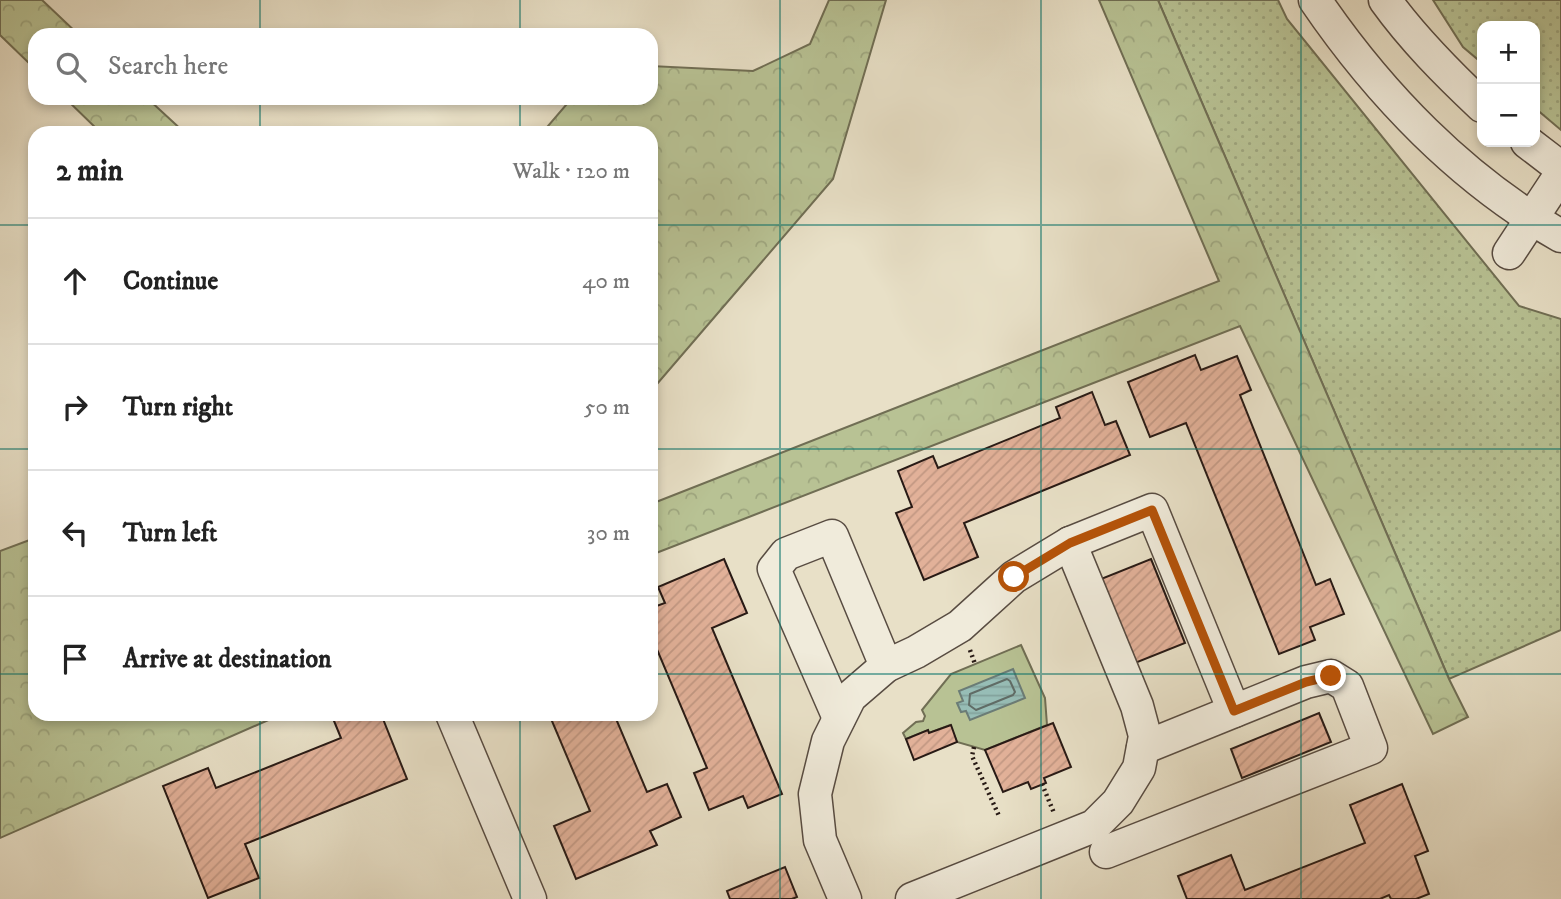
<!DOCTYPE html>
<html lang="en">
<head>
<meta charset="utf-8">
<style>
  body { margin:0; font-family:"IM FELL DW Pica",serif; background:#f2f2f2; color:#222 }
  .controls { position:absolute; right:21px; top:21px; display:grid; overflow:hidden; border-radius:14px; box-shadow:0 4px 10px #0003 }
  .controls button { width:63px; height:63px; display:grid; place-items:center; padding:0; border:0; border-bottom:2px solid #e0e0e0; background:#fff; color:#222; font:35px sans-serif }
  .stop { position:absolute; width:21px; height:21px; margin:-16px; border:5px solid #b45309; border-radius:50%; background:#fff }
  .stop.end { background:#b45309; border-color:#fff; box-shadow:0 2px 7px #0008 }
  .list { margin:0; padding:0; list-style:none }
  h2 { display:flex; justify-content:space-between; align-items:center; height:91px; margin:0; padding:0 28px; font-size:30px }
  h2 small { font-size:23px; font-weight:400; color:#767676 }
  .list li { display:grid; grid-template-columns:46px 1fr auto; gap:21px; align-items:center; box-sizing:border-box; height:126px; padding:0 28px; border-top:2px solid #e0e0e0 }
  .list b { display:block; font-size:26px; white-space:nowrap }
  .list em { font-size:23px; font-style:normal; color:#767676 }
  .icon { flex:none; width:38px; height:38px; fill:none; stroke:currentColor; stroke-width:2; stroke-linecap:round; stroke-linejoin:round }
  .map { position:relative; flex:none; width:1561px; height:899px; overflow:hidden }
  .search { position:absolute; background:#fff; box-shadow:0 4px 10px #0003; left:28px; top:28px; width:630px; height:77px; display:flex; align-items:center; gap:18px; box-sizing:border-box; padding:0 24px; border-radius:21px; color:#767676; font-size:26px }
  .panel { position:absolute; background:#fff; box-shadow:0 4px 10px #0003; left:28px; top:126px; width:630px; height:595px; border-radius:21px }
  .map>svg:first-child { display:block }
  .grass { fill:url(#grass-dots); stroke:#706e54; stroke-width:2 }
  .forest { fill:url(#forest-crowns); stroke:#706e54; stroke-width:2 }
  .pitch { fill:#b8c294; stroke:#706e54; stroke-width:2 }
  .water { fill:url(#water-rules); stroke:#6b7c76; stroke-width:2 }
  .lines { fill:none; stroke-linecap:round; stroke-linejoin:round }
  .shore { stroke:#606c66; stroke-width:2 }
  .building { fill:url(#building-hatch); stroke:#281a15; stroke-width:2 }
  .minor-casing { stroke:#584c42; stroke-width:35 }
  .path { stroke:#281a15; stroke-width:4.5; stroke-dasharray:2 3.5; stroke-linecap:butt }
  .minor { stroke:#f0ebdb; stroke-width:32 }
  .route { stroke:#b45309; stroke-width:9 }
  .grid { fill:none; stroke:#0f766e; stroke-width:2; stroke-opacity:0.55 }
</style>
</head>
<body>
<div class="map">
<svg width="1561" height="899" viewBox="0 0 1561 899">
  <defs>
    <pattern id="grass-dots" width="8" height="8" patternUnits="userSpaceOnUse" patternTransform="scale(1.75)"><rect width="8" height="8" fill="#b8c294"/><path d="M2 2h.1M6 6h.1" fill="none" stroke="#9ea67f" stroke-width="1.8" stroke-linecap="round"/></pattern>
    <pattern id="forest-crowns" width="20" height="18" patternUnits="userSpaceOnUse" patternTransform="scale(1.75)"><rect width="20" height="18" fill="#b8c294"/><path d="M2 6a3 3 0 1 1 6 0M12 15a3 3 0 1 1 6 0" fill="none" stroke="#9ea67f"/></pattern>
    <pattern id="water-rules" width="6" height="5" patternUnits="userSpaceOnUse" patternTransform="scale(1.75)"><rect width="6" height="5" fill="#97bdb6"/><path d="M0 2.5h6" fill="none" stroke="#82a29c"/></pattern>
    <pattern id="building-hatch" width="6" height="6" patternUnits="userSpaceOnUse" patternTransform="scale(1.75)"><rect width="6" height="6" fill="#e2b199"/><path d="M-1 1l2-2M0 6l6-6M5 7l2-2" fill="none" stroke="#c29883"/></pattern>
  </defs>
  <rect width="100%" height="100%" fill="#e8e0c7"/>
  <filter id="stains"><feTurbulence type="fractalNoise" baseFrequency=".00286" numOctaves="4"/><feColorMatrix values="0 0 0 0 .2 0 0 0 0 .09 0 0 0 0 .02 0 0 0 .5 -.17"/></filter>
  <radialGradient id="worn" r=".72"><stop offset=".6" stop-color="#630" stop-opacity="0"/><stop offset="1" stop-color="#630" stop-opacity=".3"/></radialGradient>
  <g class="grass">
    <path d="M1158,0H1278L1287,19L1519,306L1561,319V630L1449,679Z"/>
    <path d="M1433,0H1561V130L1535,108V26H1482V63L1463,47Z"/>
  </g>
  <g class="forest">
    <path d="M0,0H42L79,35H35V69L0,35Z"/>
    <path d="M829,0H886L833,179L651,391V133H542L572,98H651V66L753,71L810,44Z"/>
    <path d="M1099,0H1158L1449,679L1468,717L1433,734L1240,326L651,555V504L1219,281Z"/>
    <path d="M65,98H147L185,133H101Z"/>
    <path d="M35,538V714H282L0,838V551Z"/>
  </g>
  <path class="pitch" d="M1021,645L1045,698L1047,725L985,750L957,742L950,725L929,733L928,730L906,739L903,733L916,722L923,721L925,716L922,710L951,674Z"/>
  <path class="water" d="M1013,669L1025,698L970,720L966,711L961,712L957,703L963,701L959,691Z"/>
  <g class="lines">
    <path class="shore" d="M1007,679L1010,681L1015,692L1013,695L976,710L969,705L970,694Z"/>
  </g>
  <g class="building">
    <path d="M1195,355L1201,370L1237,356L1251,390L1240,395L1316,585L1330,579L1344,614L1310,627L1315,640L1279,654L1186,423L1150,437L1128,382Z"/>
    <path d="M1092,392L1105,425L1116,421L1130,455L964,523L978,557L924,580L896,513L912,507L898,471L933,456L938,468L1060,418L1056,407Z"/>
    <path d="M724,559L747,613L712,628L782,794L748,808L743,796L709,810L694,773L707,768L656,647L651,649V608L665,603L658,587Z"/>
    <path d="M1151,559L1185,643L1130,665L1096,581Z"/>
    <path d="M1319,713L1331,742L1242,778L1231,749Z"/>
    <path d="M338,714H381L407,779L245,844L259,878L208,898L163,786L208,768L216,788L341,738L332,716Z"/>
    <path d="M549,714H614L647,792L667,784L681,817L650,831L657,845L576,879L554,826L590,811Z"/>
    <path d="M1053,723L1071,767L1044,778L1046,783L1031,789L1028,782L1003,792L985,750Z"/>
    <path d="M951,725L957,742L914,760L906,739L928,730L929,733Z"/>
    <path d="M1402,784L1428,851L1415,856L1429,894L1416,899H1391L1389,895L1380,899H1187L1178,876L1231,855L1245,890L1365,843L1350,805Z"/>
    <path d="M785,867L797,897L792,899H730L727,891Z"/>
  </g>
  <g class="lines">
    <defs>
      <g id="minor">
        <path d="M1315,0C1379,94 1462,180 1561,236"/>
        <path d="M1385,0C1413,39 1447,73 1482,106"/>
        <path d="M1527,142L1561,168"/>
        <path d="M1509,253L1561,174"/>
        <path d="M452,714L530,899"/>
        <path d="M839,718L774,569L786,554L832,536L886,666"/>
        <path d="M1106,852L1371,748L1347,686L1331,676L1306,682L1143,748"/>
        <path d="M845,899L820,840L815,794L828,741L850,697L886,666L916,652L960,626L1014,577L1070,543L1152,510L1234,711"/>
        <path d="M912,899L1094,826L1118,802L1139,768L1145,736L1137,706L1070,543"/>
      </g>
    </defs>
    <use href="#minor" class="minor-casing"/>
    <g class="path">
      <path d="M970,650L975,664"/>
      <path d="M974,747L972,756L999,816"/>
      <path d="M1042,784L1054,813"/>
    </g>
    <use href="#minor" class="minor"/>
  </g>
  <g class="lines">
    <path class="route" d="M1014,577L1070,543L1152,510L1234,711L1306,682L1331,676"/>
  </g>
  <path class="grid" d="M260,0V35M520,0V35M780,0V899M1041,0V899M1301,0V899M260,98V133M520,98V133M0,225H35M651,225H1561M0,449H35M651,449H1561M0,674H35M651,674H1561M260,714V899M520,714V899"/>
  <rect width="100%" height="100%" filter="url(#stains)"/>
  <rect width="100%" height="100%" fill="url(#worn)"/>
</svg>
<div class="controls">
<button>+</button>
<button>−</button>
</div>
<div class="stop" style="left:1014px;top:577px"></div>
<div class="stop end" style="left:1331px;top:676px"></div>
<div class="search"><svg class="icon" aria-label="search" viewBox="0 0 24 24"><circle cx="10" cy="10" r="6"/><path d="M15 15l6 6"/></svg>Search here</div>
<section class="panel">
<h2>2 min<small>Walk · 120 m</small></h2>
<ul class="list">
<li><svg class="icon" aria-label="ahead" viewBox="0 0 24 24"><path d="M12 20V5M6 11l6-6 6 6"/></svg><div><b>Continue</b></div><em>40 m</em></li>
<li><svg class="icon" aria-label="right" viewBox="0 0 24 24"><path d="M7 20v-9h11M14 6l5 5-5 5"/></svg><div><b>Turn right</b></div><em>50 m</em></li>
<li><svg class="icon" aria-label="left" viewBox="0 0 24 24"><path d="M17 20v-9H6M10 6l-5 5 5 5"/></svg><div><b>Turn left</b></div><em>30 m</em></li>
<li><svg class="icon" aria-label="arrive" viewBox="0 0 24 24"><path d="M6 21V4h12l-3 4 3 4H6"/></svg><div><b>Arrive at destination</b></div></li>
</ul>
</section>
</div>
</body>
</html>
